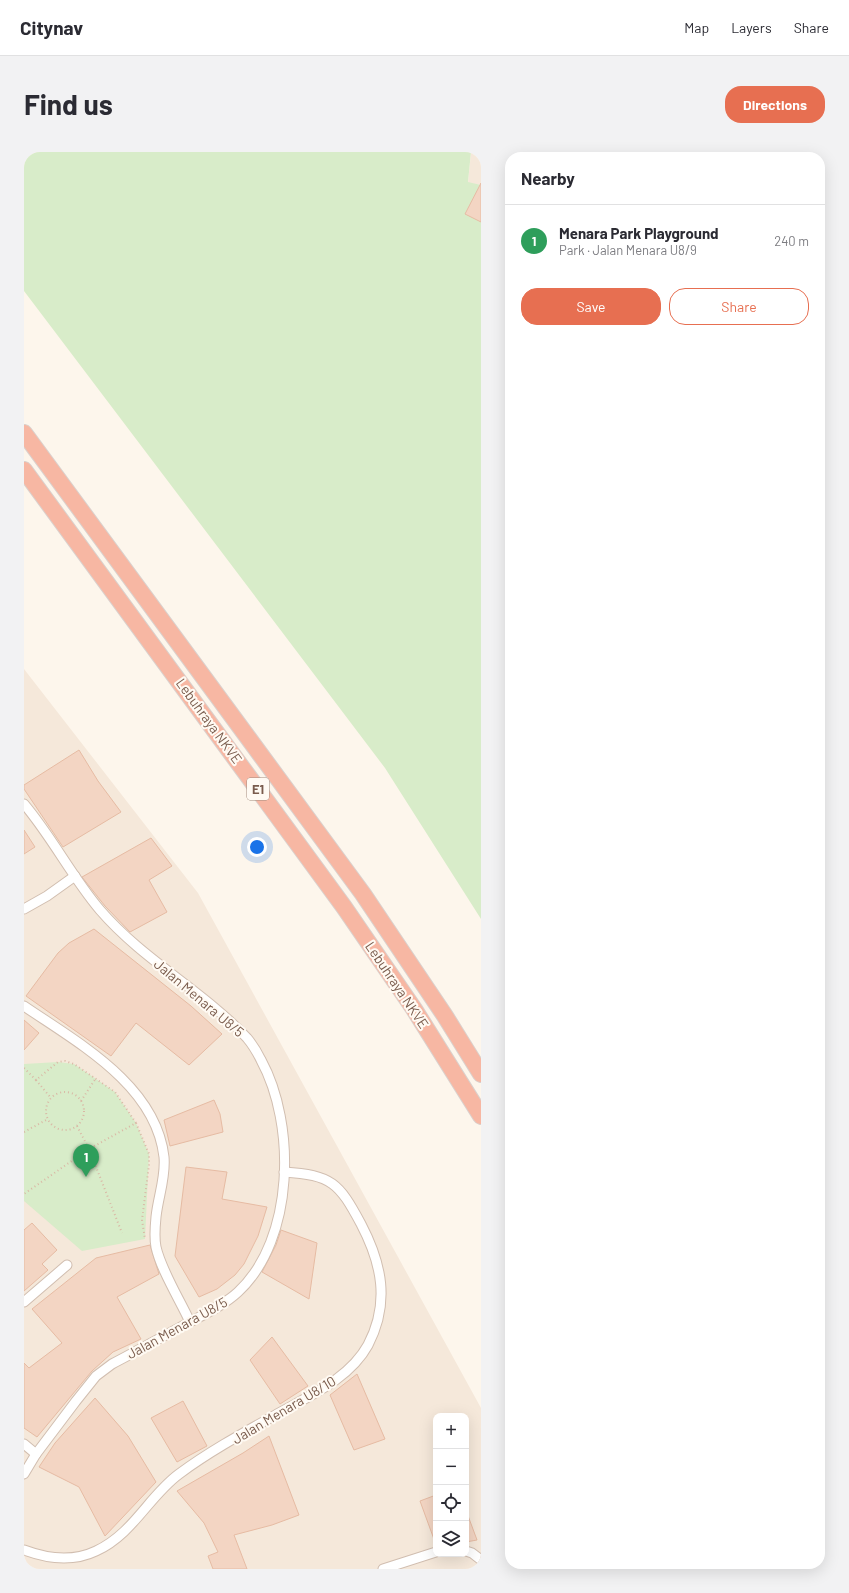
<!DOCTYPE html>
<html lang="en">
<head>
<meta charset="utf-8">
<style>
  body { margin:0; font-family:Barlow,sans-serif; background:#f2f2f3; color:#2b2b33 }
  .controls { position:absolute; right:12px; bottom:12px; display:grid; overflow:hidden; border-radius:8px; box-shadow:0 4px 16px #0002 }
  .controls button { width:36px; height:36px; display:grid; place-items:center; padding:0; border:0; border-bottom:1px solid #e1e1e2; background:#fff; color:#2b2b33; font:20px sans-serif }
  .you { position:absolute; left:233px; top:695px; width:14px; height:14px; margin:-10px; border:3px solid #fff; border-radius:50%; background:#1a73e8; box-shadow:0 0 0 6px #1a73e833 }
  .badge { display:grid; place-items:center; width:26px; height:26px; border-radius:50%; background:#e76f51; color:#fff; font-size:13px; font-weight:700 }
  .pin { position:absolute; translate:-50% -33px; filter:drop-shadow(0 1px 2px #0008) }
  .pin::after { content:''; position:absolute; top:21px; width:14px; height:12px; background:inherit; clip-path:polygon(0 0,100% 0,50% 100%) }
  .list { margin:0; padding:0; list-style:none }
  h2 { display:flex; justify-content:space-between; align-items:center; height:52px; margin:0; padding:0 16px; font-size:17px }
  h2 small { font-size:13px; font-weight:400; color:#7c7c81 }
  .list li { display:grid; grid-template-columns:26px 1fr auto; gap:12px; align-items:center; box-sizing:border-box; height:72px; padding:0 16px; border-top:1px solid #e1e1e2 }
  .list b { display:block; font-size:15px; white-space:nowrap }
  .list p { margin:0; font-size:13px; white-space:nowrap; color:#7c7c81 }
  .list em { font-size:13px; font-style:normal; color:#7c7c81 }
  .actions { display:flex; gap:8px; padding:12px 16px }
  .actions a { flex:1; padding:9px 0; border:1px solid #e76f51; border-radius:16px; text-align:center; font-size:14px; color:#e76f51 }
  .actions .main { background:#e76f51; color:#fff }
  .icon { flex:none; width:22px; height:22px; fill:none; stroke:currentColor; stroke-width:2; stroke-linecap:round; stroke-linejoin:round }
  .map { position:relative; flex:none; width:457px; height:1417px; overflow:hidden; border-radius:16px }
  header { display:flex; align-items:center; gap:24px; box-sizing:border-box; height:56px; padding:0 20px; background:#fff; border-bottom:1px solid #e1e1e2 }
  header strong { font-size:19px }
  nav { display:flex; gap:22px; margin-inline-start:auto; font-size:14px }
  .intro { display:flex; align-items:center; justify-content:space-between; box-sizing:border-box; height:96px; padding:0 24px }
  h1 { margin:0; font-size:28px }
  .button { padding:10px 18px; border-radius:16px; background:#e76f51; color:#fff; font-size:14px; font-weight:700 }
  main { display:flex; gap:24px; padding:0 24px }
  aside { flex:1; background:#fff; border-radius:16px; box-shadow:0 4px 16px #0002 }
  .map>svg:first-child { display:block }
  .residential { fill:#f5e8da; fill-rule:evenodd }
  .green { fill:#d8ecc9 }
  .building { fill:#f3d5c3; stroke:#e6bba3 }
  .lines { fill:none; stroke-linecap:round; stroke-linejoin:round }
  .street-casing { stroke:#d1beb0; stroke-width:11 }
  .highway-casing { stroke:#dad1cd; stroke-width:18 }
  .path { stroke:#d9b8a5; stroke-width:2; stroke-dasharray:1 3; stroke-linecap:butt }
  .street { stroke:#fff; stroke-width:9 }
  .highway { stroke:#f7b7a3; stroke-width:16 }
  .labels { text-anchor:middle; stroke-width:4; stroke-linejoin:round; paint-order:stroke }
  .shield { fill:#fffaf3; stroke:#a28b7f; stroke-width:1 }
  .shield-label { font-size:13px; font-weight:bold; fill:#7a5c4d }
  .street-label { font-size:14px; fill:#7a5c4d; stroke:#fffaf3 }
</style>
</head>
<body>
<header>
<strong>Citynav</strong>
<nav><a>Map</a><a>Layers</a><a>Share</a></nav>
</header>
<div class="intro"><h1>Find us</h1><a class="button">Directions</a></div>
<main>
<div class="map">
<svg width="457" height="1417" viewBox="0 0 457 1417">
  <rect width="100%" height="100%" fill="#fdf6ec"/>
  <g class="residential">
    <path d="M447,0H457V33L444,31Z"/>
    <path d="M0,517L174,741L457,1256V1417H0ZM412,1264H442V1402H412Z"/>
  </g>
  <g class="green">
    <path d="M0,0H447L444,30L457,33V767L361,616L0,139Z"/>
    <path d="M34,910L50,912L91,940L112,971L125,1002L121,1087L58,1099L0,1049V912Z"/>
  </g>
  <g class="building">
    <path d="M457,31V70L441,62Z"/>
    <path d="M55,598L74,629L97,660L39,695L0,637V633Z"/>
    <path d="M0,678L11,695L0,702Z"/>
    <path d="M127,686L148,714L125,728L143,760L106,780L81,754L58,725Z"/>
    <path d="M70,777L167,854L198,882L165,913L112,871L87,904L2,844L34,801L45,791Z"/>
    <path d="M0,868L15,881L0,898Z"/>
    <path d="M190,948L196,962L199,980L146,994L140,968Z"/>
    <path d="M162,1015L203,1020L198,1047L243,1055L234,1084L220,1112L211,1123L193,1137L175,1145L151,1104Z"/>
    <path d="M8,1071L33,1098L18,1112L24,1118L0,1139V1078Z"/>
    <path d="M257,1078L293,1091L285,1147L238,1120L252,1093Z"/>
    <path d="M126,1093L135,1122L93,1145L117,1187L89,1200L68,1219L13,1285L0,1276V1211L5,1216L38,1191L8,1157L72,1106Z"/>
    <path d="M248,1185L284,1234L256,1252L226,1208Z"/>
    <path d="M333,1222L361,1287L330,1298L306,1243Z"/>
    <path d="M71,1246L104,1284L132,1330L81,1384L55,1335L15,1315L31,1291Z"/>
    <path d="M159,1249L183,1294L153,1310L127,1266Z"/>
    <path d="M245,1284L275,1363L248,1373L210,1383L223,1417H189L184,1404L194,1400L180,1371L153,1339L219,1301Z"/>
    <path d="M412,1343V1390H411L396,1349Z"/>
    <path d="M442,1361H443L453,1388L442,1390Z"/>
  </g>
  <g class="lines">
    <defs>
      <g id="street">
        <path d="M0,652C28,685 48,725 76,758C119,808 179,839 223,886C229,893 233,900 237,908C272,972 271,1087 214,1140C200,1153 181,1162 164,1171C138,1185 113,1199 88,1212L72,1224L52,1249L12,1302L0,1322"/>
        <path d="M0,757L23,744L51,724"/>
        <path d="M0,854C54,891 132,933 140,1005C142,1025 134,1045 132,1065C131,1075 130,1085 132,1095C137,1118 156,1148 166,1170"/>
        <path d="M0,1150L43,1113"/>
        <path d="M0,1292L12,1302"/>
        <path d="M0,1398C24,1407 49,1410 72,1399C109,1382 125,1344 155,1322C186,1299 221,1280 255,1261C287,1243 326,1226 344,1193C366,1151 358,1112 337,1072C315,1031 308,1023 260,1020"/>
        <path d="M442,1399L448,1401L457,1408"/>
        <path d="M359,1417L412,1400"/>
      </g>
      <g id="highway">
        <path d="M0,281L339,742L421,864L457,922"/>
        <path d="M0,318L320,755L390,857L457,964"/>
      </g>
    </defs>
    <use href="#street" class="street-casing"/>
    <use href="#highway" class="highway-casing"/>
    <g class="path">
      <path d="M0,916L12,928L34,910L41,909L50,912L91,940L112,971L65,997L0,1042"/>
      <path d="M12,928L27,946"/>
      <circle cx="41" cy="959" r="19"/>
      <path d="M57,949L72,926"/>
      <path d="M112,971L125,1002V1013L118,1068L121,1087"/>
      <path d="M53,974L65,997L98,1081"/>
      <path d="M0,980L24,967"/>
    </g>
    <use href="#street" class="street"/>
    <use href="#highway" class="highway"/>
  </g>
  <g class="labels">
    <rect class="shield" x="223" y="626" width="22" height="22" rx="3"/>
    <g class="shield-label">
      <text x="234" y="642">E1</text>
    </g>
    <g class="street-label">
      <text transform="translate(185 569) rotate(54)" y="5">Lebuhraya NKVE</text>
      <text transform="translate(373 833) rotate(56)" y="5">Lebuhraya NKVE</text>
      <text transform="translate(175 846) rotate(40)" y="5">Jalan Menara U8/5</text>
      <text transform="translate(153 1176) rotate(-29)" y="5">Jalan Menara U8/5</text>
      <text transform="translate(260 1258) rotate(-31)" y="5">Jalan Menara U8/10</text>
    </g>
  </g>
</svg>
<div class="controls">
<button>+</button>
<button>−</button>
<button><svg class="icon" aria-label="locate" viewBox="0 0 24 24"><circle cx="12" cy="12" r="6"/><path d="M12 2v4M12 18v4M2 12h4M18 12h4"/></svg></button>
<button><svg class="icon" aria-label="layers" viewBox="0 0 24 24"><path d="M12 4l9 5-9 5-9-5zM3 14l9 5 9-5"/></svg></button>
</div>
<div class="you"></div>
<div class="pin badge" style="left:62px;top:1025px;background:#2e9e5b">1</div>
</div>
<aside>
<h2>Nearby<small></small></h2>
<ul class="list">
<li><span class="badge" style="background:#2e9e5b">1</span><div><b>Menara Park Playground</b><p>Park · Jalan Menara U8/9</p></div><em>240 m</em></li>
</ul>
<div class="actions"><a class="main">Save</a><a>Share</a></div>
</aside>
</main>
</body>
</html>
